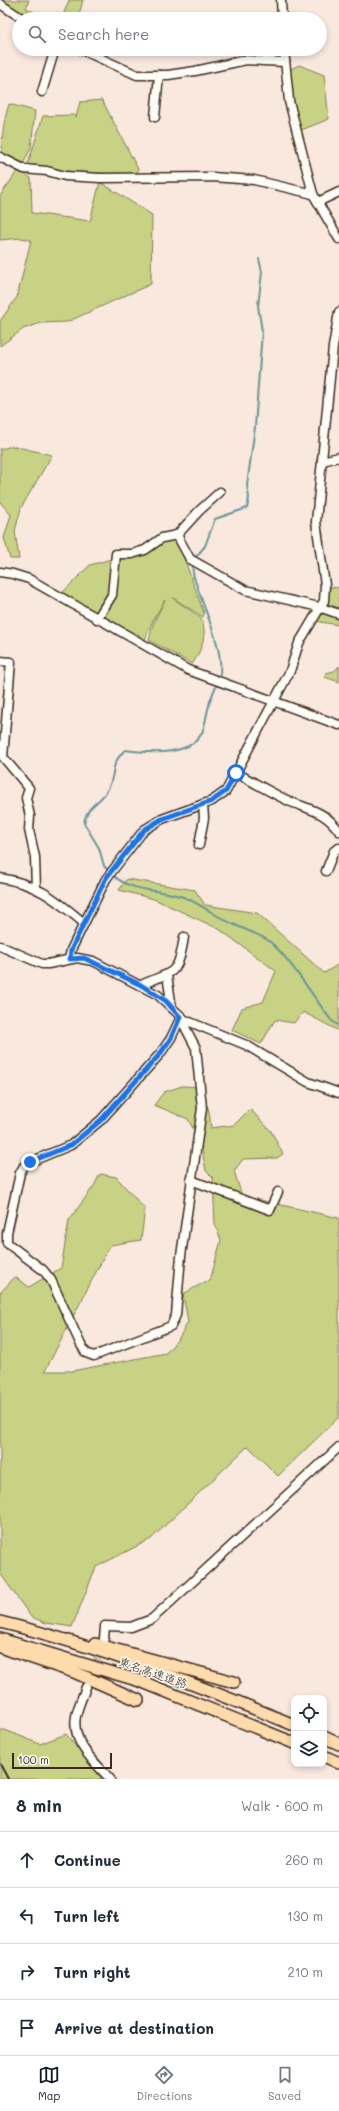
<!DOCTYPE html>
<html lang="en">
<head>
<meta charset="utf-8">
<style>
  body { margin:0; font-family:Mali,"Klee One",sans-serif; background:#f2f2f3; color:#1f2937 }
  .controls { position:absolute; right:12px; bottom:12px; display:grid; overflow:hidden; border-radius:8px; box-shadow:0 2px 6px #0003 }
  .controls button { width:36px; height:36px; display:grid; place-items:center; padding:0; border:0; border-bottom:1px solid #e0e1e3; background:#fff; color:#1f2937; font:20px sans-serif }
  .scale { position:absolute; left:12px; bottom:10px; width:100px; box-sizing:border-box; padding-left:4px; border:2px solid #3b2a1e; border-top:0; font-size:11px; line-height:14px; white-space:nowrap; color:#3b2a1e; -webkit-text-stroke:3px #fdfcf7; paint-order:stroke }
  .stop { position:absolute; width:12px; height:12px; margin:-9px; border:3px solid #1a73e8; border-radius:50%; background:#fff }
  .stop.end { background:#1a73e8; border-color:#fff; box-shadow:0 1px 4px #0008 }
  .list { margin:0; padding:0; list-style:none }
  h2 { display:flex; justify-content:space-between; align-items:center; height:52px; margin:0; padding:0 16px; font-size:17px }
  h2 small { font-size:13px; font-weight:400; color:#747a83 }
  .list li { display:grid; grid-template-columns:26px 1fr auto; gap:12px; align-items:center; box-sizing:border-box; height:56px; padding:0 16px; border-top:1px solid #e0e1e3 }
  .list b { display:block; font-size:15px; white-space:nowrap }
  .list em { font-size:13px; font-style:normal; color:#747a83 }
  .icon { flex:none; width:22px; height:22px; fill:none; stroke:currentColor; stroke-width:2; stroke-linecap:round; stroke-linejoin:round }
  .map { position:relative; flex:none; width:339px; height:1779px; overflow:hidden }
  .search { position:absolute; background:#fff; box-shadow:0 2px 6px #0003; left:12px; right:12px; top:12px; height:44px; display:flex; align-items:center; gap:10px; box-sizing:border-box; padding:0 14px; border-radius:22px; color:#747a83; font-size:15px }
  .sheet { height:276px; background:#fff }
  nav { display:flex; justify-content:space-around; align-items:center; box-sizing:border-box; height:56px; border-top:1px solid #e0e1e3; background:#fff; font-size:11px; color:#747a83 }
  nav a { display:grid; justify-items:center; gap:2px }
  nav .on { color:#111827 }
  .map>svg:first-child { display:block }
  .green { fill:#c7d285; stroke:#817e52 }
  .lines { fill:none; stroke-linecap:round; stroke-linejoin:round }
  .stream { stroke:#6c9597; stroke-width:2 }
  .minor-tunnel { stroke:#d2c2b8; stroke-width:8; stroke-dasharray:8 4; stroke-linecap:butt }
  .minor-casing { stroke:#3b2a1e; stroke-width:11 }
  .highway-casing { stroke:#3b2a1e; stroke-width:14 }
  .minor { stroke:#fdfcf7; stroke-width:8 }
  .highway { stroke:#fedbac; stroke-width:11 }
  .rail { stroke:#3b2a1e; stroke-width:2 }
  .route { stroke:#1a73e8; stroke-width:5 }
  .labels { text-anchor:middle; stroke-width:3; stroke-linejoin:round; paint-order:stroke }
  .street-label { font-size:12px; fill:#3b2a1e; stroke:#fdfcf7 }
</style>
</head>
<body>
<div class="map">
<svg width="339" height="1779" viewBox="0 0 339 1779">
  <rect width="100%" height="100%" fill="#f8e8de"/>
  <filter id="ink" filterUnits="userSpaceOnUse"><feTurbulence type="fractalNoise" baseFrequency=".025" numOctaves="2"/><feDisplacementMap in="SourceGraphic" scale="8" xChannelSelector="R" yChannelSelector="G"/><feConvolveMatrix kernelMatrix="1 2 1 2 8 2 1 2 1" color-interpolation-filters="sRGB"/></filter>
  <g filter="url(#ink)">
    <g class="green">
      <path d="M0,0H29L26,8L42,16L62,18L69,0H83L78,19H19L0,8Z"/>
      <path d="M299,65L324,75L329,119L299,131L289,70Z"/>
      <path d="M102,100L138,169L137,175L77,172L27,167L43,116L73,115L76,117L80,102Z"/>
      <path d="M9,104L35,111L31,148L21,168L3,164C0,145 3,123 9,104Z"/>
      <path d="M18,170L31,178L32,213L90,221L100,182L152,215L151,284L67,322L41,323L23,329L0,346V321L17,297L31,240L21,238L0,240V196Z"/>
      <path d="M13,446L52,455L21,508L15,531L19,559H10L4,538L11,515L0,502V449Z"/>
      <path d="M176,536L204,613L203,617L173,598C178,602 199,616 201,619C209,632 200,654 192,664L149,640L153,624L165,600L153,620L144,642L61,594L90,565L122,556Z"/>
      <path d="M325,586L339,588V608L323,602Z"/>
      <path d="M323,609L339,615V625L315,621Z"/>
      <path d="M339,666V682L325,677L326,673L334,671Z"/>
      <path d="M127,879L195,890L205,905L257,913L324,973L339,964V1031L303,1012L294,1023L275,1020L261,1044L232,1030L242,1008L263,1002L276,971L219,929L154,899L119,890Z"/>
      <path d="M182,1086L200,1087L209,1111L211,1128L234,1125L250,1109L271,1131L283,1154L277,1158L243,1159L234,1171L242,1196L339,1218V1417L278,1476L248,1446L151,1539L96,1567L72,1627L46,1623L31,1617L0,1573V1293L15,1277L29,1287L61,1268L69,1220L94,1186L100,1174L116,1177L145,1209L141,1240L110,1245L45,1371H72L166,1353L179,1338L188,1322L183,1294L205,1282L210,1281L221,1240L215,1225L213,1178L206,1171L201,1144L188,1119L154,1105L164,1092Z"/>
      <path d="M0,1730H5L40,1744L66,1734L102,1779H0Z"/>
    </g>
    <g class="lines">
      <g class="stream">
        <path d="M195,558L205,546L215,519L247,508L249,498L247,485L255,427L262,331L258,306L262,272L259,259"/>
        <path d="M193,562C191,572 195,580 198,589C206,615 226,653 219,679"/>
        <path d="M109,871L104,866L99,848L84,823C87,804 100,804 108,789C117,772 108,767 125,750C148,753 196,758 204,727C208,711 209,698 218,683"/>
        <path d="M112,874C131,894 162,888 186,898C202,905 217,917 233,924C245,930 259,934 269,941C290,958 314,998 331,1020L339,1026"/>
      </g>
      <path class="minor-tunnel" d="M87,1684L102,1646"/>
      <defs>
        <g id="minor">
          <path d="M281,0L282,19"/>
          <path d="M0,4L23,19"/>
          <path d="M80,49L137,75H168L195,71L246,60L285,62"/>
          <path d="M284,49L289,101L313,194L339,239"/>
          <path d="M42,92L55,49"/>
          <path d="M155,117L159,75"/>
          <path d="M0,157L24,169L47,171L65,176L100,178L212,177L254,180L313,194"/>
          <path d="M318,202L339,192"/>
          <path d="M322,461L339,457"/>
          <path d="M220,492L199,511L177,535L190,559L245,590L319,607L339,614"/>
          <path d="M0,572L13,574L29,579L188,670L339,725"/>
          <path d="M97,619L112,595L116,554H132L145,550L162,538L177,535"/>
          <path d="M0,661L11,662L3,757L29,788L26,798L30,816L29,830L35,857L36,889"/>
          <path d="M236,773C254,782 271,793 289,801C310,810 325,811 339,831"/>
          <path d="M199,845L204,818L203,804"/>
          <path d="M326,871L334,851L339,848"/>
          <path d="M0,878C38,884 55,899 84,923"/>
          <path d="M0,946L42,964H48L77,958L93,961L158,995L185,1020L246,1045L308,1082L339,1093"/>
          <path d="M69,959L71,950L106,879L144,830L162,819L212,801L226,791L290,671L299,643L324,601L325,585L316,522L333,347L339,312"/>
          <path d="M167,975L172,1008"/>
          <path d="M141,985C175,970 178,976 184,937"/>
          <path d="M181,1017L171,1038L160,1054L101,1120L71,1145L30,1162L24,1166L20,1173L7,1233V1243L43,1270L51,1280L81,1345L86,1353L94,1356L171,1326L176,1315L181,1256L202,1108L196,1048L185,1027V1020"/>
          <path d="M191,1180L270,1210L278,1192"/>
          <path d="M104,1639L105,1626L131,1627L152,1619L339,1447"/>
          <path d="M86,1687C83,1696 78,1706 76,1716C71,1743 94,1761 110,1779"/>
        </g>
        <g id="highway">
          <path d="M0,1622C99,1646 200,1686 294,1725"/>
          <path d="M0,1639L140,1681L294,1743"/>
          <path d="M95,1644L234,1682"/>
          <path d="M0,1647L74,1672L138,1700"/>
          <path d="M324,1737L339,1744"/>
          <path d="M324,1756L339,1763"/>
        </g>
      </defs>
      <use href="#minor" class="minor-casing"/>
      <use href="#highway" class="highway-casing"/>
      <use href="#minor" class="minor"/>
      <use href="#highway" class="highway"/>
      <path class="rail" d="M0,1764L8,1779"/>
    </g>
  </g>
  <g class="lines" filter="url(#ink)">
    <path class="route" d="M30,1162L71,1145L101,1120L160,1054L171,1038L180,1017L166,1001L141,985L84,958L70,959L71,950L106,878L144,830L162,819L212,801L226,791L236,773"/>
  </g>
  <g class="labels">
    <g class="street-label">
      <text transform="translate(153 1673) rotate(19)" y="4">東名高速道路</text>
    </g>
  </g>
</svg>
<div class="controls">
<button><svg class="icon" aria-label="locate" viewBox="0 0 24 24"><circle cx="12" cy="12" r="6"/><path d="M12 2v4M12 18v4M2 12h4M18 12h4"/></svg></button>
<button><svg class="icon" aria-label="layers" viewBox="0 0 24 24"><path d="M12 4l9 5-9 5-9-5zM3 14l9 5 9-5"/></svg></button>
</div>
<div class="scale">100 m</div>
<div class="stop" style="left:236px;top:773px"></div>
<div class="stop end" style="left:30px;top:1162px"></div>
<div class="search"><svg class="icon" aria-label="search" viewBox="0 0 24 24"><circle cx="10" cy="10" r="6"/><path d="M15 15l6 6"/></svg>Search here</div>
</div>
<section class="sheet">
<h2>8 min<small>Walk · 600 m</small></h2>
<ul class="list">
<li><svg class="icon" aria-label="ahead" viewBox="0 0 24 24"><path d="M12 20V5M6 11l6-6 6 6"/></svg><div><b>Continue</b></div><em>260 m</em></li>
<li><svg class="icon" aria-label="left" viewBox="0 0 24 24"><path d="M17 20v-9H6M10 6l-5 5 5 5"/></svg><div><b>Turn left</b></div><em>130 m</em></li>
<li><svg class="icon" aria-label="right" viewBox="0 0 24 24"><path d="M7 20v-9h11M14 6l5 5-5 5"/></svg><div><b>Turn right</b></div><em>210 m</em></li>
<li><svg class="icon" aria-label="arrive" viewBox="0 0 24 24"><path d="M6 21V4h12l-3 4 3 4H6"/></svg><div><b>Arrive at destination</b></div></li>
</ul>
</section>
<nav>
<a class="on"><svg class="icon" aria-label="map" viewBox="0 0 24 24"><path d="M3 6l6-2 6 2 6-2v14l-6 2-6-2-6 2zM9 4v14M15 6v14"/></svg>Map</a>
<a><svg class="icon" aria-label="directions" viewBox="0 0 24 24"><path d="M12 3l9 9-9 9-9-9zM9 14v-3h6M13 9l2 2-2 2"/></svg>Directions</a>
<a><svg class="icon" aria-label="saved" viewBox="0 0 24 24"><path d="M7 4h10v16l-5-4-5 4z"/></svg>Saved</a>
</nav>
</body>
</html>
